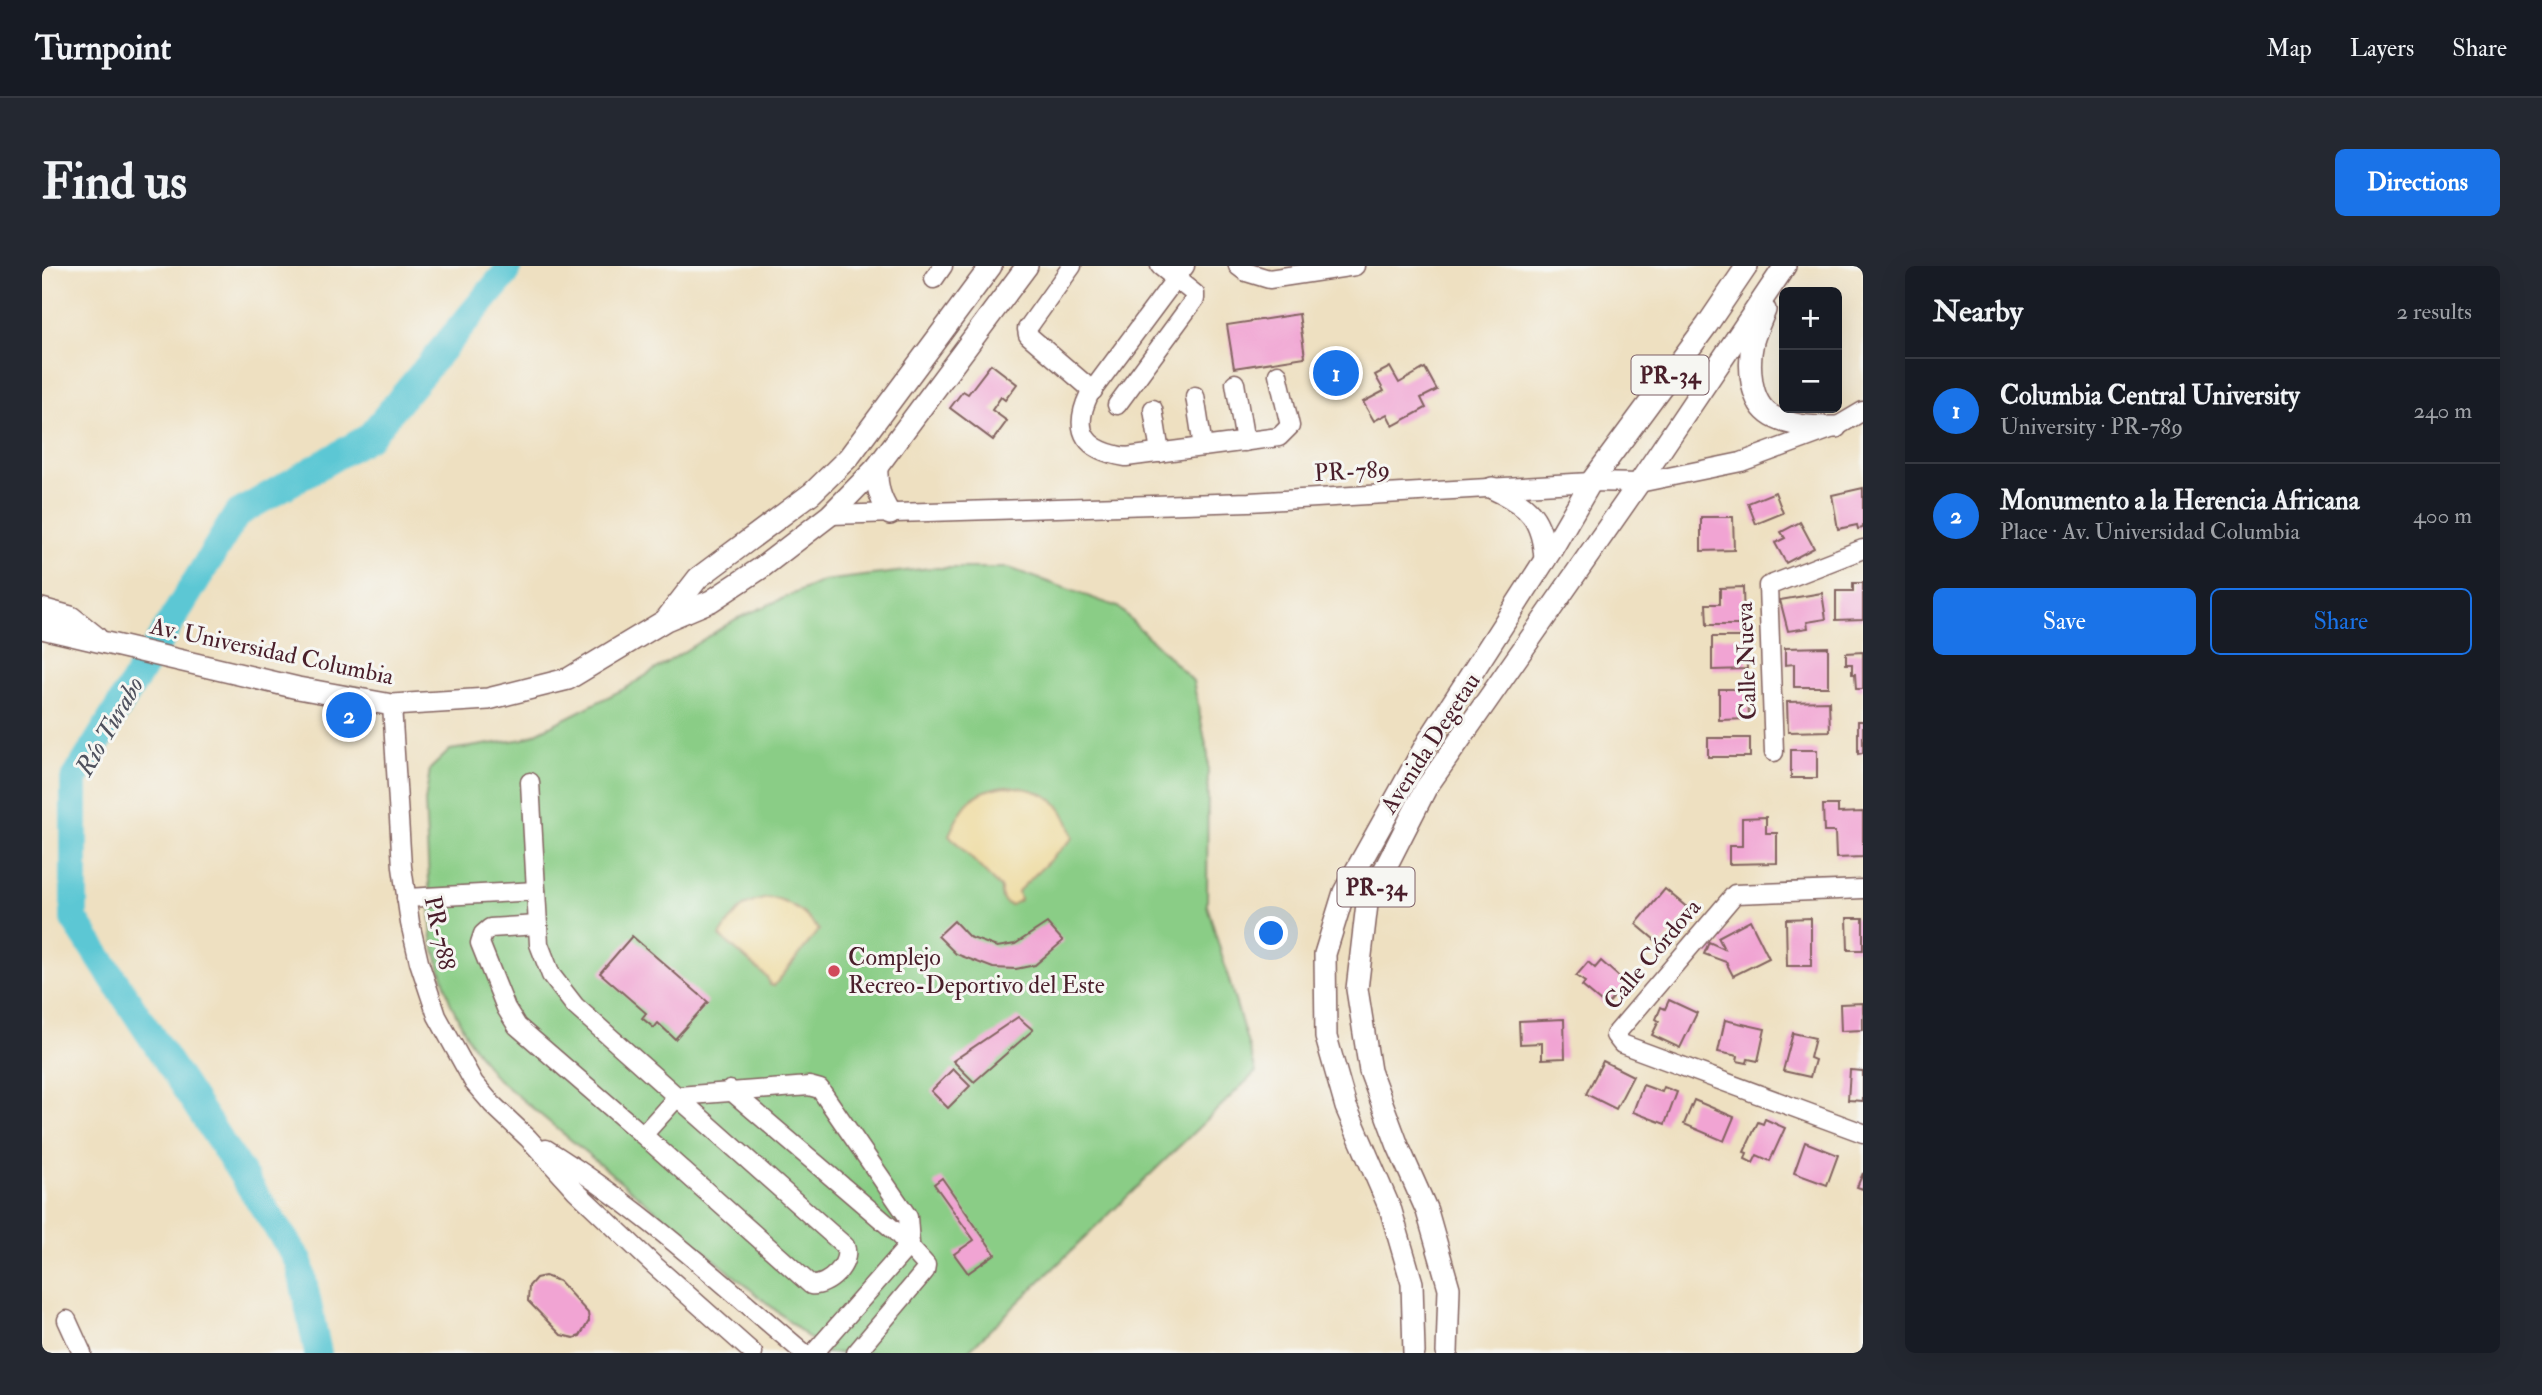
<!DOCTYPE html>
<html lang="en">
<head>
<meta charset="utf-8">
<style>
  body { margin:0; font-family:"IM FELL Double Pica",serif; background:#242831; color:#f1f3f6 }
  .controls { position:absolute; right:21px; top:21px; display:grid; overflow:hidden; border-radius:10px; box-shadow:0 7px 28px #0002 }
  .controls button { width:63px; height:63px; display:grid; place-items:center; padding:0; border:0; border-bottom:2px solid #363941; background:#171b24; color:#f1f3f6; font:35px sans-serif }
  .you { position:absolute; left:1230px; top:668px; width:24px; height:24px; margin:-18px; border:5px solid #fff; border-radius:50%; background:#1a73e8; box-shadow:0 0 0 10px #1a73e833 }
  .badge { display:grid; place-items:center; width:46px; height:46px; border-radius:50%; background:#1a73e8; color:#fff; font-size:23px; font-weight:700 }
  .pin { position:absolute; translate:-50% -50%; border:4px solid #fff; box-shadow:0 2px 7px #0006 }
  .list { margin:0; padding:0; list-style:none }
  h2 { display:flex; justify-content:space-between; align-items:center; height:91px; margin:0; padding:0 28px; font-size:30px }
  h2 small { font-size:23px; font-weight:400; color:#9ea1a6 }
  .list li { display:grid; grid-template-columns:46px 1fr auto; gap:21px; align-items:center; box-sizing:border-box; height:105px; padding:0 28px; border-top:2px solid #363941 }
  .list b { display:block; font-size:26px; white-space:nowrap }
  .list p { margin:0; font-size:23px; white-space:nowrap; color:#9ea1a6 }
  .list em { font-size:23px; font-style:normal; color:#9ea1a6 }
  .actions { display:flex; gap:14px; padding:21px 28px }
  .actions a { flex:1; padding:16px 0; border:2px solid #1a73e8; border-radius:10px; text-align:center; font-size:24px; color:#1a73e8 }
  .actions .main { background:#1a73e8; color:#fff }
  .map { position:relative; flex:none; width:1821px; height:1087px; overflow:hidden; border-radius:10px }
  header { display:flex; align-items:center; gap:42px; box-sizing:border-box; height:98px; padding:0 35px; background:#171b24; border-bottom:2px solid #363941 }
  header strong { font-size:33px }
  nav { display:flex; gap:38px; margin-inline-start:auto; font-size:24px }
  .intro { display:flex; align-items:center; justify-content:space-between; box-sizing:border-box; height:168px; padding:0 42px }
  h1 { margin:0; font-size:49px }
  .button { padding:18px 32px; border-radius:10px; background:#1a73e8; color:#fff; font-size:24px; font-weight:700 }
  main { display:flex; gap:42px; padding:0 42px }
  aside { flex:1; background:#171b24; border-radius:10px; box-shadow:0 7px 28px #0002 }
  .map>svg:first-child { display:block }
  .green { fill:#8acd86; stroke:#6a7658; stroke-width:2 }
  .sand { fill:#eeda9e; stroke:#9c7c64; stroke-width:2 }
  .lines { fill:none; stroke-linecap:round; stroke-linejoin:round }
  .river { stroke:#5bc7d4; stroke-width:28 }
  .building { fill:#f1a4d3 }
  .minor-casing { stroke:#836360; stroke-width:21 }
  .major-casing { stroke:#836360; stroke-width:24 }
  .minor { stroke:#fff; stroke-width:18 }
  .major { stroke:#fff; stroke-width:21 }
  .poi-dot { fill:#d1495b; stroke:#f6f6f2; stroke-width:2.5 }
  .labels { text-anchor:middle; stroke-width:6; stroke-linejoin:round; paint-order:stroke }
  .shield { fill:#f6f6f2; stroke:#7e6067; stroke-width:2 }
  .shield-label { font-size:23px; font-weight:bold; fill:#4a1f2b }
  .street-label { font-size:24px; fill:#4a1f2b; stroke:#f6f6f2 }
  .poi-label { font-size:24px; fill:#4a1f2b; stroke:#f6f6f2; text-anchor:start }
  .water-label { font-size:26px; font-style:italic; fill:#4f515e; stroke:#f6f6f2 }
</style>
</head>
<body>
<header>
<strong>Turnpoint</strong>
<nav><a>Map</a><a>Layers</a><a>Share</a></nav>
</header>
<div class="intro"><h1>Find us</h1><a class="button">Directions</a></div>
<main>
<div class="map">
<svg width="1821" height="1087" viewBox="0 0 1821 1087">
  <rect width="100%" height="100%" fill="#f6f6f2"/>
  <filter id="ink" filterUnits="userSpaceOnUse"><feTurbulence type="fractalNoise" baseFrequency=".0143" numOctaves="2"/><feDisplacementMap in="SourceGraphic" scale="14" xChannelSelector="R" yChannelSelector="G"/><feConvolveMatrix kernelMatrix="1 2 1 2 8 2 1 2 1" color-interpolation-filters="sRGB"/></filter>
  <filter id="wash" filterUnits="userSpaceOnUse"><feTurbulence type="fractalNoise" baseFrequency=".00686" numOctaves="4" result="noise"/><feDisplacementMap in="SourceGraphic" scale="28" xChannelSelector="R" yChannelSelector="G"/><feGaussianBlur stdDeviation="1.57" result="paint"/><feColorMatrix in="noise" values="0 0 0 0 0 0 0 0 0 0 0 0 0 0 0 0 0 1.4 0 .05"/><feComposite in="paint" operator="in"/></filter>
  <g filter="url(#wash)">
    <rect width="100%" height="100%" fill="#eee0c1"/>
    <path class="green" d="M888,302H967L1076,341L1151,415L1166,489L1165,639L1214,806L924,1087H785L452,810L427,774L408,736L390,674L383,536L388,503L408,484L482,473L584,422L694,353L781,315Z"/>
    <g class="sand">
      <path d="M964,520C1002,523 1022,533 1031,572L976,625L978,634L969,639C961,637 958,632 959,623L907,569C920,540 930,524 964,520Z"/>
      <path d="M730,632C752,638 763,647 777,664L732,720L728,719L725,711L678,670C693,647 701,634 730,632Z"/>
    </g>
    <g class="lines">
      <path class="river" d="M276,1087L257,995L32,653V514L195,248L327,171L464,7L466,0"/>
    </g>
    <g id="blocks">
      <g class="building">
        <path d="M1257,48L1263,91L1192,102L1185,59Z"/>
        <path d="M949,98L975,118L963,134L959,131L950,144L965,155L951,174L908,142L921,125L926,128Z"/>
        <path d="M1348,101L1357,117L1383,102L1395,124L1379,132L1384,142L1351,160L1345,148L1332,155L1321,136L1342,125L1333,109Z"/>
        <path d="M1821,222V262L1816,263L1815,259L1796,263L1790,229Z"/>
        <path d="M1733,226L1741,247L1714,258L1706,237Z"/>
        <path d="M1659,251H1691L1692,284L1659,285Z"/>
        <path d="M1758,256L1772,282L1744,297L1733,277L1743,272L1739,266Z"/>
        <path d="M1811,317H1821V353L1794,354V325H1811Z"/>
        <path d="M1701,321L1702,359H1665L1664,338H1678V322Z"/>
        <path d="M1780,327L1784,353L1765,356L1766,362L1746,365L1738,334Z"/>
        <path d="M1670,371H1704L1705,403L1670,404Z"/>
        <path d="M1786,381V421H1752V398L1743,399V382Z"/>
        <path d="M1821,386V423H1814L1813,408H1810V398H1804V387Z"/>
        <path d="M1677,423H1706L1707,453L1677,454Z"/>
        <path d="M1787,435L1788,465L1746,466L1745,436Z"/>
        <path d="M1816,455H1821V487L1816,488Z"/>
        <rect x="1666" y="472" width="42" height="19"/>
        <rect x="1749" y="484" width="26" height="28"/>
        <path d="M1781,539H1796V547L1821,546V591L1794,592L1793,566H1782Z"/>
        <path d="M1724,551V567H1735V597L1687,598V580H1700V552Z"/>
        <path d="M1623,623L1648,644L1619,679L1594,658Z"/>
        <path d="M1769,652V700H1745L1744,653Z"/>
        <path d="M1805,652H1821V684H1806Z"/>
        <path d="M1708,654L1727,692L1691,710L1684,696L1662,688L1667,676L1682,683L1676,671Z"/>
        <path d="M912,655L927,671L955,681L973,678L1005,657L1021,675L993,699L974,703L951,702L914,688L896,670Z"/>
        <path d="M590,670L666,736L633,773L616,757L612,762L600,752L604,747L558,707Z"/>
        <path d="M1559,695L1584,717L1564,740L1540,720L1543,716L1534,710L1546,696L1553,702Z"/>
        <path d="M1627,734L1655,747L1638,782L1610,769L1617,755L1614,753L1619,741L1623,743Z"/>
        <path d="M1821,737V764L1799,765L1798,738Z"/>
        <path d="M976,751L991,764L932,816L911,795Z"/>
        <path d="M1522,753L1523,792L1500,793V777L1478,778L1477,755Z"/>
        <path d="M1683,754L1723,763L1716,795L1706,793L1705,797L1695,795L1696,790L1676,786Z"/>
        <path d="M1751,767L1773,772L1768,792L1773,794L1768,811L1741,805Z"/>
        <path d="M1561,795L1591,810L1574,843L1544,828Z"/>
        <path d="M911,803L928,820L906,842L889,825Z"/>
        <path d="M1808,804L1821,805V835L1806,834Z"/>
        <path d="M1601,819L1620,826L1622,821L1635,826L1623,858L1591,846Z"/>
        <path d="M1652,834L1692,851L1682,875L1642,858Z"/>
        <path d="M1723,853L1743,862L1728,895L1715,889L1711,897L1703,893L1705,887L1702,886L1716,856L1721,858Z"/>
        <path d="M1763,876L1796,889L1785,919L1752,907Z"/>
        <path d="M1821,907V923L1815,921Z"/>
        <path d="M900,912L953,988L926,1007L912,988L932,974L892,918Z"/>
        <path d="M503,1010L517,1015L546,1047L547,1055L538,1070L532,1072L519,1069L486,1035L487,1020L494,1012Z"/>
      </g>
    </g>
  </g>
  <g filter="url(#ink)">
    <use href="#blocks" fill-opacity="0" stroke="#836360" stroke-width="2"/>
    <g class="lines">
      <defs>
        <g id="minor">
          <path d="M1030,0L985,63L986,69L1051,125"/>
          <path d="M1143,0L1047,129C1029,167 1045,185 1084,191L1237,171L1248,160L1236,108"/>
          <path d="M1196,0L1204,6L1227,13L1313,0"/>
          <path d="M892,13L901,0"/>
          <path d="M1193,117L1203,176"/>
          <path d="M1153,130L1161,181"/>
          <path d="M1075,139L1153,33V28L1118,0"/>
          <path d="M1111,143L1118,187"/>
          <path d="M788,249L1207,236L1549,216L1597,217L1699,196L1794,161L1821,145"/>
          <path d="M350,439L360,601L368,657L377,696L395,750L432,817L450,838L486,872L534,925L612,999L711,1087"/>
          <path d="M1732,486L1726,320L1821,283"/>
          <path d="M488,516L497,678L509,709L533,740L803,980C810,998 786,1021 769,1019L601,869L636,830L767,820L778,823L866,951L868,978L772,1087"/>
          <path d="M1821,623L1693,628L1573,769L1580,778L1821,867"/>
          <path d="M364,632L494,625"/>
          <path d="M496,659L448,662L441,668L438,677L464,742L475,760L601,869"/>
          <path d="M688,824L854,966L884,999L883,1005L814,1087"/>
          <path d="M504,883C598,941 678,1016 762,1087"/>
          <path d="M25,1054L40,1087"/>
        </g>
        <g id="major">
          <path d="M1723,44C1719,54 1714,65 1711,75C1706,98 1707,137 1730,150C1749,161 1773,161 1794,161"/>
          <path d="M835,201C834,220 838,233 848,248"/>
          <path d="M1450,222C1487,239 1501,253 1503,294"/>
          <path d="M0,343L29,351L54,371"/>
          <path d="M625,352L656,312L770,227L807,191L949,0"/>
          <path d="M0,362L256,422L350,439L446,433L526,413L624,354L669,335L719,302L788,249L835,201L985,0"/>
          <path d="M1372,1087L1370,1017L1349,945L1304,841L1284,771L1283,688L1302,626L1386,475L1510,283L1549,216L1665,59L1705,0"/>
          <path d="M1405,1087L1407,1022L1385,945L1356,880L1328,805L1315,723L1325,638L1384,522L1597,217L1743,0"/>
        </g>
      </defs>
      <use href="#minor" class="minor-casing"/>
      <use href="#major" class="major-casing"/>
      <use href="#minor" class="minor"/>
      <use href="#major" class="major"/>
    </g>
  </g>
  <circle class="poi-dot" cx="792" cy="705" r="7"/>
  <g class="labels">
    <g class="shield">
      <rect x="1589.5" y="89.5" width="77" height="39" rx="5"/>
      <rect x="1295.5" y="601.5" width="77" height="39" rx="5"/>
    </g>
    <g class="shield-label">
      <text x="1628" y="117">PR-34</text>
      <text x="1334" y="629">PR-34</text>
    </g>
    <g class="street-label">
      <text transform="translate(1310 205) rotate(-3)" y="8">PR-789</text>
      <text transform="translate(230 385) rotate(12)" y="8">Av. Universidad Columbia</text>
      <text transform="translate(1704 395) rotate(-92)" y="8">Calle Nueva</text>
      <text transform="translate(1388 477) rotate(-57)" y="8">Avenida Degetau</text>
      <text transform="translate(398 667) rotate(78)" y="8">PR-788</text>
      <text transform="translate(1610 688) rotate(-50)" y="8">Calle Córdova</text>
    </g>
    <g class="poi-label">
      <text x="806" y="699">Complejo<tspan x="806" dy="28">Recreo-Deportivo del Este</tspan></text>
    </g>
    <g class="water-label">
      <text transform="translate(67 460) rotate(-60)" y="9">Río Turabo</text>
    </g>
  </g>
</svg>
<div class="controls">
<button>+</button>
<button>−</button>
</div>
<div class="you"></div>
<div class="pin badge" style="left:1294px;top:107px">1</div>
<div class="pin badge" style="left:307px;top:449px">2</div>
</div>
<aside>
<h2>Nearby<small>2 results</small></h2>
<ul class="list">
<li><span class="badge">1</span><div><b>Columbia Central University</b><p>University · PR-789</p></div><em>240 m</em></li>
<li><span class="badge">2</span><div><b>Monumento a la Herencia Africana</b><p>Place · Av. Universidad Columbia</p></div><em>400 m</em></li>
</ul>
<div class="actions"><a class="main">Save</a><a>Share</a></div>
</aside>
</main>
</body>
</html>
